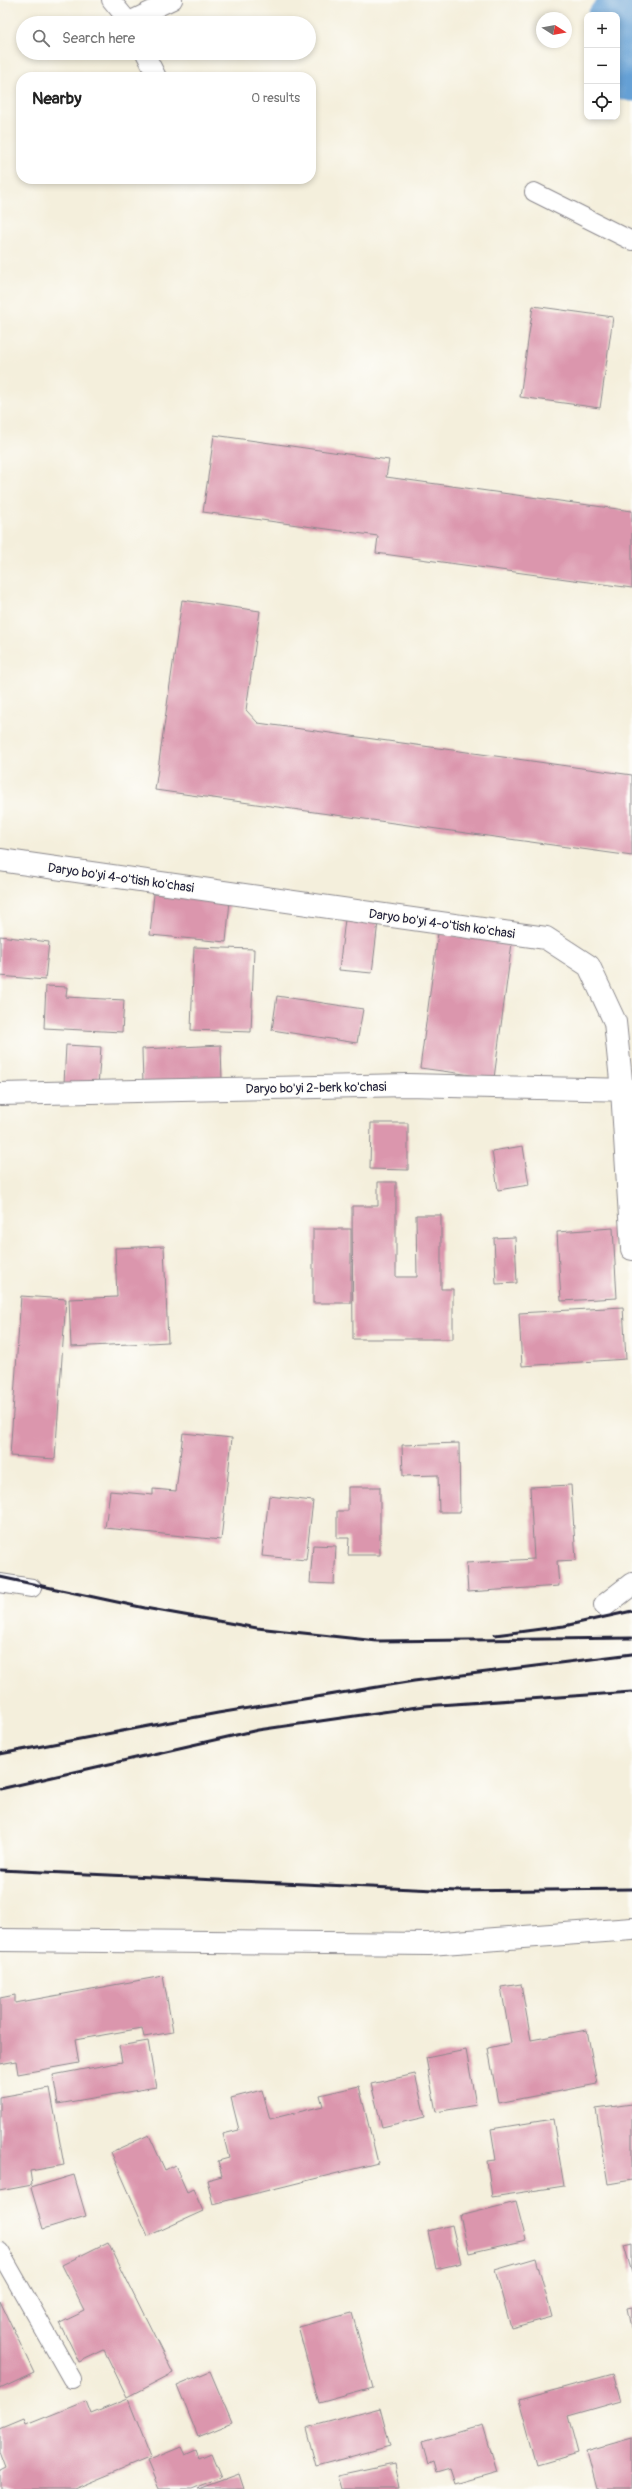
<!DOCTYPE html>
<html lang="en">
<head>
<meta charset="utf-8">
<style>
  body { margin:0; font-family:Pangolin,sans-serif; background:#f6f6f6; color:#222 }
  .controls { position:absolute; right:12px; top:12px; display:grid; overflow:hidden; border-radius:8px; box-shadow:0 2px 6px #0003 }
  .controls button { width:36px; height:36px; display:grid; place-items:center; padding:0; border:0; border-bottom:1px solid #e0e0e0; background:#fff; color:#222; font:20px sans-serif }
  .compass { position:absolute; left:536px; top:12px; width:36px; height:36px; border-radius:50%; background:#fff; box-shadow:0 2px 6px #0003; rotate:101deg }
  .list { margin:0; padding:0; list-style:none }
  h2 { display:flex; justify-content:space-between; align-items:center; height:52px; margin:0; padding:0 16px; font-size:17px }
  h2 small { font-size:13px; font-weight:400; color:#767676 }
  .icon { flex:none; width:22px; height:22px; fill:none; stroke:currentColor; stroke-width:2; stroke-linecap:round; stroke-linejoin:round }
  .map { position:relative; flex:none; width:632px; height:2489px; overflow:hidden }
  .search { position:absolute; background:#fff; box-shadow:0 2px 6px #0003; left:16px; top:16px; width:300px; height:44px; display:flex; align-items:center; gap:10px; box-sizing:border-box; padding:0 14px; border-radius:22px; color:#767676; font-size:15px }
  .panel { position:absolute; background:#fff; box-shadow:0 2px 6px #0003; left:16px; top:72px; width:300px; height:112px; border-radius:16px }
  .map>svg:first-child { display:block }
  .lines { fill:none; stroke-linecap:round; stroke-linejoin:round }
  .river { stroke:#65a0d5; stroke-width:63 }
  .building { fill:#db96ad }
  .service-casing { stroke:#8b888c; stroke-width:20 }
  .minor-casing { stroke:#8b888c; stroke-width:24 }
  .service { stroke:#fff; stroke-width:18 }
  .minor { stroke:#fff; stroke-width:22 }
  .rail { stroke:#22223b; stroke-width:3 }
  .labels { text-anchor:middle; stroke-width:3; stroke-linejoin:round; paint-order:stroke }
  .street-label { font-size:13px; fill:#22223b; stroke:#fdfcf7 }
</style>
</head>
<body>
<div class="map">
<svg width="632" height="2489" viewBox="0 0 632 2489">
  <rect width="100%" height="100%" fill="#fdfcf7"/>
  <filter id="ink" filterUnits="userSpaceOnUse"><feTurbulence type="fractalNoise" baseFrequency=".025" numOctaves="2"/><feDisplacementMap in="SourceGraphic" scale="8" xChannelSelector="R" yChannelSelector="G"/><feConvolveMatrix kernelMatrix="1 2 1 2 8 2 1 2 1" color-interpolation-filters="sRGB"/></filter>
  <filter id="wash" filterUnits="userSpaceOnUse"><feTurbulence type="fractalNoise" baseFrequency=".012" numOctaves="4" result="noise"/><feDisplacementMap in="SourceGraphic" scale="16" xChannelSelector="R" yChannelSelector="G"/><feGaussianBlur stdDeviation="0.9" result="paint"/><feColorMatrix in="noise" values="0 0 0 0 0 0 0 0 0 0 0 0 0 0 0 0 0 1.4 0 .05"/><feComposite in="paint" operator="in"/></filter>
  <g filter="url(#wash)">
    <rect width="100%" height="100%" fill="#f4efdc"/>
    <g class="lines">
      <path class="river" d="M617,24L632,70"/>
    </g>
    <g id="blocks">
      <g class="building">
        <path d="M533,306L613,317L600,408L520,397Z"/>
        <path d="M214,435L389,460L386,477L632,511V588L376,553L378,536L203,512Z"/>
        <path d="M182,600L260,611L246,710L258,723L632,775V856L155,790Z"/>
        <path d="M154,894L230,901L226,942L150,935Z"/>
        <path d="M345,919L378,922L372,973L339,970Z"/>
        <path d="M438,933L512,943L494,1078L420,1068Z"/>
        <path d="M0,936L49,942L45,980L0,976Z"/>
        <path d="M194,947L254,949L251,1032L191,1030Z"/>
        <path d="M46,986L67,987L66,997L124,1000L122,1032L44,1028Z"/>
        <path d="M277,996L363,1009L357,1043L272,1030Z"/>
        <path d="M66,1045L101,1047L98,1086L64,1084Z"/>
        <path d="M221,1045L222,1082L143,1085L142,1049Z"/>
        <path d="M371,1123H408V1170L370,1169Z"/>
        <path d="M523,1146L529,1185L498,1190L492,1151Z"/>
        <path d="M378,1182H396V1277H417L416,1215H441V1289H453V1339H353L352,1206H378Z"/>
        <path d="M613,1228L617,1298L561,1301L557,1232Z"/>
        <rect x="313" y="1229" width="38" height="74"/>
        <path d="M515,1237L517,1283L496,1284L494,1238Z"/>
        <path d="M164,1246L168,1342L71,1347L69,1299L117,1297L115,1248Z"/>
        <path d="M21,1296L66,1299L55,1459L10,1456Z"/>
        <path d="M623,1307L626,1359L522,1366L519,1313Z"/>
        <path d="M183,1433L232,1438L221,1540L105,1528L110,1491L153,1495V1489L176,1491Z"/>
        <path d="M459,1443L460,1512H439L438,1475L403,1476L402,1445Z"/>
        <path d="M571,1485L576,1560L557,1561L559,1586L468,1592L466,1563L534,1559L530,1487Z"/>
        <path d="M348,1487H380V1555H348L349,1538H337V1511H348Z"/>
        <path d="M269,1496L313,1501L306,1560L262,1556Z"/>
        <path d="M313,1545L336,1546L334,1584L310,1583Z"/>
        <path d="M163,1976L173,2032L144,2037L142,2028L75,2040L79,2063L18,2074L16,2061L0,2064V1998L15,1995V2003Z"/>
        <path d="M521,1984L531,2040L587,2030L597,2084L498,2103L488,2048L511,2043L501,1987Z"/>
        <path d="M148,2041L156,2087L58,2104L53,2075L122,2062L119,2046Z"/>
        <path d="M466,2050L476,2105L436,2112L426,2058Z"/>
        <path d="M415,2074L425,2117L382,2127L371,2084Z"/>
        <path d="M359,2086L378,2163L213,2204L207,2180L222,2176L218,2161L229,2158L223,2134L239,2130L231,2098L262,2090L270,2119L323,2106L320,2095Z"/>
        <path d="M50,2088L64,2165L30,2171L32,2185L0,2191V2097Z"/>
        <path d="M632,2104V2180L608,2184L596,2109Z"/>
        <path d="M553,2119L564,2186L492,2197L487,2161L496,2160L491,2129Z"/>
        <path d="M149,2135L165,2170L175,2165L187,2192L193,2189L203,2211L148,2236L111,2152Z"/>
        <path d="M74,2175L86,2216L43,2229L31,2188Z"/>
        <path d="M516,2202L526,2240L469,2253L460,2216Z"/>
        <path d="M452,2225L461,2263L436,2269L428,2231Z"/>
        <path d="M108,2242L173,2373L127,2397L104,2350L79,2362L60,2323L85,2311L62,2265Z"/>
        <path d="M632,2243V2273L624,2245Z"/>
        <path d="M536,2258L552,2317L511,2328L495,2270Z"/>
        <path d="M0,2301L34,2373L0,2389Z"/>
        <path d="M632,2307V2328H631L627,2308Z"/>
        <path d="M352,2313L373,2388L319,2403L298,2327Z"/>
        <path d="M210,2371L232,2423L198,2437L177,2385Z"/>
        <path d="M613,2374L621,2401L568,2416L578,2453L537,2465L519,2400Z"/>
        <path d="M128,2399L151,2457L74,2489H0V2471L6,2468L0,2452V2429L24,2419L26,2425L86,2401L91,2414Z"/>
        <path d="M380,2408L390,2446L316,2466L306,2428Z"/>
        <path d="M483,2425L497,2472L455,2484L450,2469L436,2473L433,2462L428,2464L422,2443Z"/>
        <path d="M632,2438V2489H597L587,2451Z"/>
        <path d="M181,2447L185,2455L196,2450L199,2458L211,2453L221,2477L192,2489H159L147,2461Z"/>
        <path d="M394,2463L399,2489H342L338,2475Z"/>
        <path d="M239,2474L244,2489H198Z"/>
      </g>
    </g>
  </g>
  <g filter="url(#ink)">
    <use href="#blocks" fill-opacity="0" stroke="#8b888c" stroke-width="1"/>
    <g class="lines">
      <defs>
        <g id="service">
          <path d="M111,0L130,23"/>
          <path d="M129,21L173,0"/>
          <path d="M145,53L157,77"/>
          <path d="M534,192L632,241"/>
          <path d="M0,1583L32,1588"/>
          <path d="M0,2252L72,2379"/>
        </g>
        <g id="minor">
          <path d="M0,860L546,938L589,966L615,1022L622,1090L632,1249"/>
          <path d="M0,1094L407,1085L632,1090"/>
          <path d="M605,1605L632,1584"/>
          <path d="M0,1940L429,1944L632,1929"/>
        </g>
      </defs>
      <use href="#service" class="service-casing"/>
      <use href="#minor" class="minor-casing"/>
      <use href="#service" class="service"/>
      <use href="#minor" class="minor"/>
      <g class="rail">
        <path d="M0,1577L145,1608L257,1628L377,1641L632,1638"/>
        <path d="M495,1635L564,1626L632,1611"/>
        <path d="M0,1754L218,1713L414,1681L632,1654"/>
        <path d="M0,1789L258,1730L424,1706L632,1692"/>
        <path d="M0,1870L457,1891L632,1889"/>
      </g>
    </g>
  </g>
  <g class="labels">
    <g class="street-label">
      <text transform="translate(121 877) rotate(8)" y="5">Daryo bo'yi 4-o'tish ko'chasi</text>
      <text transform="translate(442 923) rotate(8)" y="5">Daryo bo'yi 4-o'tish ko'chasi</text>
      <text transform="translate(316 1087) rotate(-1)" y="5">Daryo bo'yi 2-berk ko'chasi</text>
    </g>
  </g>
</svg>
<div class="controls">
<button>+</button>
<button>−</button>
<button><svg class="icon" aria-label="locate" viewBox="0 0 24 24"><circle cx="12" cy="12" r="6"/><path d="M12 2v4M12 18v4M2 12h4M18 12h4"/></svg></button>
</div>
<svg class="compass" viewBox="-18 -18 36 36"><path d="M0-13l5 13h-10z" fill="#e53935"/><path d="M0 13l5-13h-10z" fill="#767676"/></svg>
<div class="search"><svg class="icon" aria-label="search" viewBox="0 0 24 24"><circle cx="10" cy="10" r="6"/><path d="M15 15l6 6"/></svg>Search here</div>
<section class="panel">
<h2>Nearby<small>0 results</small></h2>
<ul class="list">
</ul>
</section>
</div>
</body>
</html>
